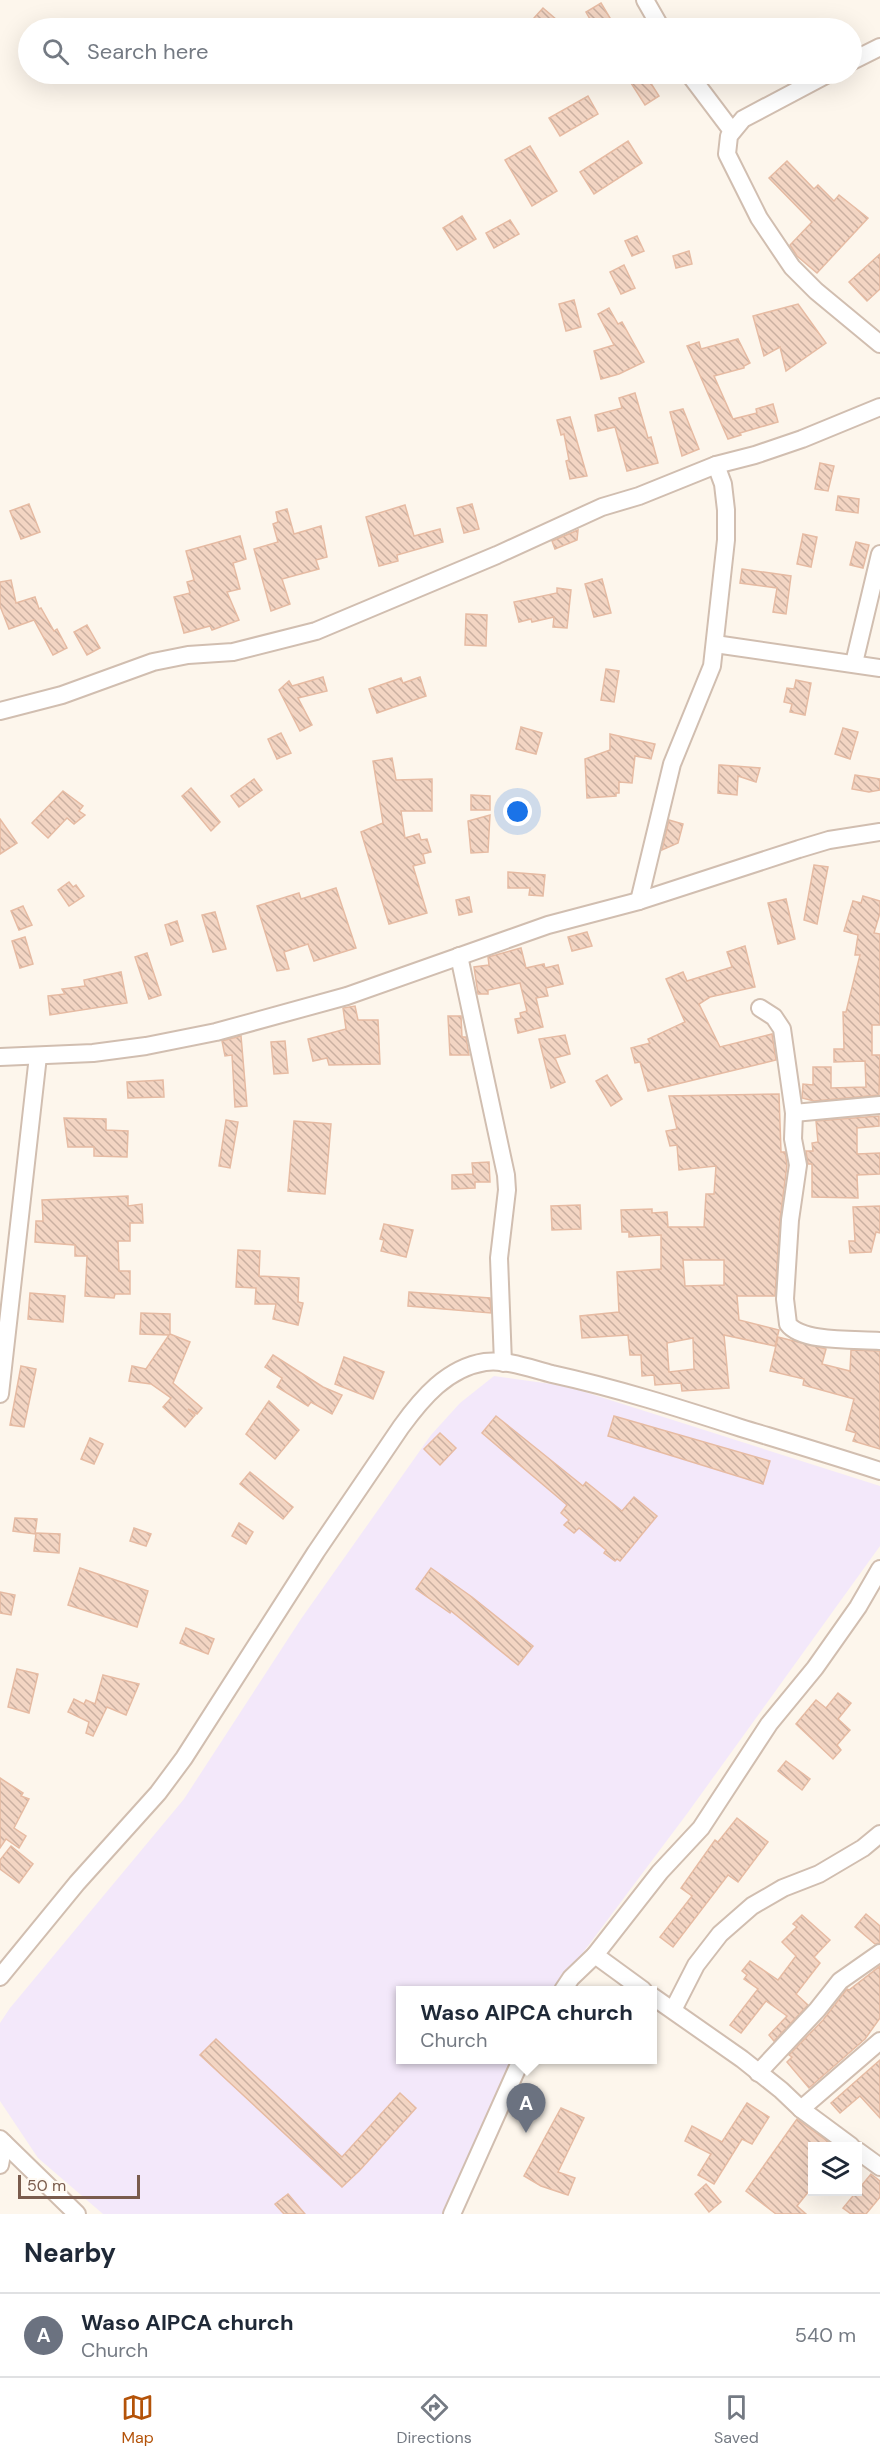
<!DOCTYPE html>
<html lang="en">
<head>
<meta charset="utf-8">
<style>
  body { margin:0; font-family:"DM Sans",sans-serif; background:#f6f6f7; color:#1f2937 }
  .controls { position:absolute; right:18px; bottom:18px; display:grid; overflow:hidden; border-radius:0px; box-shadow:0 6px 24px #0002 }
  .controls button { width:54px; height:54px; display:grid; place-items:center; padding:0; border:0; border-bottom:2px solid #e0e1e3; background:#fff; color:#1f2937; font:30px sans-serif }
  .scale { position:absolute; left:18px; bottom:15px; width:122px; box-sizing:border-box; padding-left:6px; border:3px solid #7a5c4d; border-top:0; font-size:16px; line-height:21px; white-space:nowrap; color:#7a5c4d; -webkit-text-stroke:4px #fffaf3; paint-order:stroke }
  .you { position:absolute; left:518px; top:812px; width:21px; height:21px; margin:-15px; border:4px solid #fff; border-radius:50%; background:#1a73e8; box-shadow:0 0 0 9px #1a73e833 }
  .badge { display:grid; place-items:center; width:39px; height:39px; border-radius:50%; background:#b45309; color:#fff; font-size:20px; font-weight:700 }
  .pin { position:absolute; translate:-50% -50px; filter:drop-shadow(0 2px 3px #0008) }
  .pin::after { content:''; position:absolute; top:32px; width:21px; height:18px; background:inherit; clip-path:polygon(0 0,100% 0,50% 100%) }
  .popup { position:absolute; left:396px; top:1986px; width:261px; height:78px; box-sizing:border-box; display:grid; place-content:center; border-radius:0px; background:#fff; filter:drop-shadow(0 2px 4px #0005); font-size:20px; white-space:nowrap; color:#747a83 }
  .popup b { font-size:22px; color:#1f2937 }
  .popup::after { content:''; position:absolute; left:50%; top:100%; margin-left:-12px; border:12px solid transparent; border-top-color:#fff }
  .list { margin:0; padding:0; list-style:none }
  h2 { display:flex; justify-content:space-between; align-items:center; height:78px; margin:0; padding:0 24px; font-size:26px }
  h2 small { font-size:20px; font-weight:400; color:#747a83 }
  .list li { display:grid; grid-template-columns:39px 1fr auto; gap:18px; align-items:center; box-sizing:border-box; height:84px; padding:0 24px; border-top:2px solid #e0e1e3 }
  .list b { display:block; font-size:22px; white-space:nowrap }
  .list p { margin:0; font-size:20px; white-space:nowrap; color:#747a83 }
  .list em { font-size:20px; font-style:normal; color:#747a83 }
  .icon { flex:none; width:33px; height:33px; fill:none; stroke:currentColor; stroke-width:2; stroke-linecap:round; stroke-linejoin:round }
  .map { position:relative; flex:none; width:880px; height:2214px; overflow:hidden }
  .search { position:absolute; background:#fff; box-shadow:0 6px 24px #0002; left:18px; right:18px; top:18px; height:66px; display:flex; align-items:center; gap:15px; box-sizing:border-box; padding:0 21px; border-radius:33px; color:#747a83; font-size:22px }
  .sheet { height:162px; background:#fff }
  nav { display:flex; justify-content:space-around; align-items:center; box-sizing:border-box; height:84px; border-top:2px solid #e0e1e3; background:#fff; font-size:16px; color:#747a83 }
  nav a { display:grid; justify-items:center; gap:3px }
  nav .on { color:#b45309 }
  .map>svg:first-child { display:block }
  .education { fill:#f3e8fa }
  .building { fill:url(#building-back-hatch); stroke:#e6bba3; stroke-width:1.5; fill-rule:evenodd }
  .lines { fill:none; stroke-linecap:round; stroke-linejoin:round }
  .minor-casing { stroke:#d1beb0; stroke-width:20 }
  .minor { stroke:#fff; stroke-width:16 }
</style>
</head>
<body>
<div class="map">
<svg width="880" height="2214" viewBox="0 0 880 2214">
  <defs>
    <pattern id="building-back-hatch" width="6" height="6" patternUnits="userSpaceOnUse" patternTransform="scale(1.5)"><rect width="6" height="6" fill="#f3d5c3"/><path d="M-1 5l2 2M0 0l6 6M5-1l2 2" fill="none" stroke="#cab0a1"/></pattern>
  </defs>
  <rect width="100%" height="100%" fill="#fdf6ec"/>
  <path class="education" d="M494,1376L566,1386L880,1486V1546L689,1811L555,1990H400V2060H520L458,2214H103L38,2158L0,2101V2023L10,2008L184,1799L301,1619L431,1435L460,1403Z"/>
  <g class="building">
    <path d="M601,3L616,28H595L586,12Z"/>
    <path d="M543,8L557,20L549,28H525Z"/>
    <path d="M645,74L659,96L645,105L631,83Z"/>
    <path d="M588,96L598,114L560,136L549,118Z"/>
    <path d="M628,141L642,163L594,194L580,172Z"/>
    <path d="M530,146L557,191L532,206L505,160Z"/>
    <path d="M787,161L814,189L818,185L834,201L839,195L868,218L817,273L797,256L790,245L812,222L769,178Z"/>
    <path d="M462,216L476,239L457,250L443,228Z"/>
    <path d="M510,220L519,234L494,248L486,233Z"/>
    <path d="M637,236L644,251L632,256L625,241Z"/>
    <path d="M689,251L692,264L676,268L673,256Z"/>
    <path d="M880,254V289L867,301L849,282Z"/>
    <path d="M624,265L635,288L621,294L610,272Z"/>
    <path d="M574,300L581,327L566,331L559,304Z"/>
    <path d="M798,304L826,343L786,371L780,347L764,356L753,316Z"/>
    <path d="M609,308L618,324L622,322L644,362L619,374L601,379L594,351L614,345L598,314Z"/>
    <path d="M738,339L750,363L744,366V368L714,376L733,419L757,413L756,409L773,404L778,422L740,433L741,435L728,439L687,346L699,342L701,349Z"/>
    <path d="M635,393L648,438L651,437L658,463L627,471L615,427L598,431L595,415L622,408L619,398Z"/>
    <path d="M683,409L699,449L682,456L670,412Z"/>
    <path d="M570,417L587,476L570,479L566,461L569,460L564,434L561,435L557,420Z"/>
    <path d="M820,463L834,466L828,491L815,489Z"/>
    <path d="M838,496L859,499L858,513L836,510Z"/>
    <path d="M29,504L40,532L21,539L10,511Z"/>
    <path d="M472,504L479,529L464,533L457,508Z"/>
    <path d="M405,505L414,536L440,529L443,542L397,555L398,561L379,566L366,517Z"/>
    <path d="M287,509L294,534L321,526L327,557L316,560L319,569L282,579L290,604L271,611L254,549L278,542L273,524L278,522L276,512Z"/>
    <path d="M578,530L577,540L555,549L552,541Z"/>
    <path d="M803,534L817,537L811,567L797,564Z"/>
    <path d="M240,536L246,559L233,563L240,589L227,592L239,620L212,630L210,626L184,633L174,597L190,593L187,582L194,580L186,551Z"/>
    <path d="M856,542L869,545L863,568L850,565Z"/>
    <path d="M742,569L791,576L786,614L773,612L777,588L740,583Z"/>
    <path d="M602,579L611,613L594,617L585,584Z"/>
    <path d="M11,580L16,603L35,597L39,609L41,608L54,631L57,629L67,648L53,655L34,620L9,629L0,606V582Z"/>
    <path d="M557,588L571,590L567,628L553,627L554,617L532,622L531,619L519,622L514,602L557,593Z"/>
    <path d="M466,614L487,615L486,646L465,645Z"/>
    <path d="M87,625L100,648L87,655L74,632Z"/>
    <path d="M606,669L619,671L614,702L601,700Z"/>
    <path d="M323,677L327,691L298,698L312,725L300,731L279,690L289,681L292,686Z"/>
    <path d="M420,677L426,696L377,713L369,689L401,678L403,683Z"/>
    <path d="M796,680L811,683L805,715L790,712L792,704L784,702L787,688L794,689Z"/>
    <path d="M521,727L542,733L536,754L516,749Z"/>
    <path d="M843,728L858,732L850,759L835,754Z"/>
    <path d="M281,733L291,753L277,759L268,739Z"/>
    <path d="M610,734L655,744L651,759L635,756L632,783L619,782V793H616V796L587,798L585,759L610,750Z"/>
    <path d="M392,758L396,780L432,779V811H401L405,838L419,834L421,840L427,839L431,852L423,854L425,863L413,866L427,913L389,924L361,832L383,823L373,761Z"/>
    <path d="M719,765H721L760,768L756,782L738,776L737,795L718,793Z"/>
    <path d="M855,775L880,779V790L869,792L852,789Z"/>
    <path d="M254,779L262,790L239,807L231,796Z"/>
    <path d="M191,788L220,822L211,831L182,796Z"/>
    <path d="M63,791L83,806L79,811L85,815L74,824L67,818L48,838L32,823Z"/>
    <path d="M471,795L490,796V810H471Z"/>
    <path d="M490,815L488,852L471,853L468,821Z"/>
    <path d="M0,819L17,843L0,854Z"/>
    <path d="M669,820L683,824L678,843L662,850Z"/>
    <path d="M814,865L828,867L817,924L804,920Z"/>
    <path d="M508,872L545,875L543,896L529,895L530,888H508Z"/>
    <path d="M69,882L73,887L76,885L84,896L69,906L58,890Z"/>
    <path d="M336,888L356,948L314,961L308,944L284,952L289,969L277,971L257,906L299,893L301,899Z"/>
    <path d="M863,896L880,901V913L874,933L880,934V1025H872V1055H880L879,1095L814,1101L802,1098L803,1084L813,1085V1067H831V1088L866,1087L865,1061L834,1062V1049H844L843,1012H846L860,955H855L858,935L844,931L853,901L861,903Z"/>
    <path d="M469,897L472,912L459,915L456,900Z"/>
    <path d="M786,899L795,939L778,944L768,903Z"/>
    <path d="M23,906L32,925L19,930L11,911Z"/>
    <path d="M215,912L226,949L213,952L202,915Z"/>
    <path d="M177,921L183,941L171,945L165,925Z"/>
    <path d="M587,932L592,946L572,951L568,937Z"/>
    <path d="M25,937L33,964L20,968L12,941Z"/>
    <path d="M745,946L755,987L710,997L699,1004L720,1047L772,1034L776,1060L648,1091L640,1062L635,1063L631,1048L650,1043L648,1039L685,1022L666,979L683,972L687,981L732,967L727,952Z"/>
    <path d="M521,948L526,968L544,964L545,968L558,965L563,984L546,988L548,996L536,998L543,1027L518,1033L515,1019L521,1018L520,1013L527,1011L520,983L488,990V994H478L474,967L489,965L488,957Z"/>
    <path d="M147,953L161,995L149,999L135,957Z"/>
    <path d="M121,972L127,1003L50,1015L48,996L65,994L62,989L85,986L84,980Z"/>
    <path d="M355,1006L358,1020H378L380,1064L329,1065L327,1058L313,1061L308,1039L346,1029L343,1008Z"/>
    <path d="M448,1016H461L462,1037H466L469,1055H450Z"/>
    <path d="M565,1035L570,1054L555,1058L565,1082L551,1088L539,1039Z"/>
    <path d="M241,1036L247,1106L235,1107L232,1055L225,1056L222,1041Z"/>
    <path d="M285,1041L288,1073L274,1074L271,1042Z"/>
    <path d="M607,1075L622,1099L611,1106L596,1081Z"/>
    <path d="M163,1080L164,1097L128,1098L127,1082Z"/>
    <path d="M779,1094L781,1152H785L787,1165L780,1219L775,1296H737L739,1320L779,1330L775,1346L724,1335L729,1388L682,1391L681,1383L655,1385L654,1375L642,1376L641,1355H630L628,1335L582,1338L580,1316L619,1312L617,1272L661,1269V1235L629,1237V1232H622L621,1210L652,1209V1213L667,1212L668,1227H704L706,1194H714L716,1166L679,1170L677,1145L670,1146L666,1131L677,1129L669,1096ZM683,1260H724V1285L685,1286ZM693,1338L694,1369L669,1372L667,1343Z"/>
    <path d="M879,1116V1126L857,1128V1154L880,1153V1174L857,1175L858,1198L812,1197V1164H808L806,1151H813L812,1143L818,1142L816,1121Z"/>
    <path d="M64,1118L106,1119V1130L128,1131L127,1157L94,1156V1147H68Z"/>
    <path d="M226,1120L238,1122L230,1168L219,1166Z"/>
    <path d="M294,1121L331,1124L325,1194L288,1191Z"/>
    <path d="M489,1162L490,1182H475V1188L452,1189V1175L473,1174L472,1163Z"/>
    <path d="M128,1196V1206L142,1204L143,1223H130V1241H118L119,1271H130V1294H115L114,1298L85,1296L87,1256H75V1245L35,1242L36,1221H43L42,1200Z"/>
    <path d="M580,1205L581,1229L552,1230L551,1206Z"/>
    <path d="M880,1206V1233L876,1232L871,1252L850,1253L849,1241H855L853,1207Z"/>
    <path d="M384,1224L413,1230L406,1257L381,1251L384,1240L380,1239Z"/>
    <path d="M238,1250L260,1251L259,1276L299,1278L298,1302L303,1303L298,1325L273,1319L276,1304H255L256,1288L236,1287Z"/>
    <path d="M409,1292L490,1298L491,1313L408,1306Z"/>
    <path d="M30,1293L65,1296L63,1322L28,1319Z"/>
    <path d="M141,1313L170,1314V1334L190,1342L173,1383L202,1408L197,1414L188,1409L195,1415L185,1427L163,1407L171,1398L151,1384L129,1381L132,1366L146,1369L169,1335L140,1334Z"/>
    <path d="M778,1337L826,1349L822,1364L850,1371L851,1350L880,1351V1449L853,1441L856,1433L846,1430L854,1399L803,1385L804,1379L770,1371Z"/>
    <path d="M273,1355L323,1387L342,1395L332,1414L311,1402L308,1406L277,1387L282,1378L265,1367Z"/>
    <path d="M344,1357L384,1372L373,1399L335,1384Z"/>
    <path d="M21,1366L36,1369L24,1427L10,1425Z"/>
    <path d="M269,1401L299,1430L275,1459L246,1434Z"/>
    <path d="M496,1416L583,1486L586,1482L622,1511L634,1497L657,1516L620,1561L617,1559L615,1561L604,1553L606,1550L579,1528L574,1533L564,1525L569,1520L561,1513L567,1505L482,1433Z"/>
    <path d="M614,1416L770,1461L763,1484L608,1436Z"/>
    <path d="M440,1433L456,1448L440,1465L424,1449Z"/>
    <path d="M90,1438L103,1444L94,1464L81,1459Z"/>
    <path d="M250,1472L293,1507L283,1519L240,1484Z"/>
    <path d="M15,1518L37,1519L35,1534L13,1531Z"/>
    <path d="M239,1523L253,1532L246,1544L232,1536Z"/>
    <path d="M134,1528L151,1534L146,1546L130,1541Z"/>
    <path d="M36,1533L60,1534L59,1553L34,1551Z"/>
    <path d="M80,1568L148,1591L137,1627L68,1605Z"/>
    <path d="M431,1568L472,1597L533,1646L518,1665L451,1611L450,1613L416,1589Z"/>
    <path d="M0,1592L15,1595L11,1615L0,1613Z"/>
    <path d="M186,1628L214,1639L208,1654L180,1643Z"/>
    <path d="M17,1669L38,1674L29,1713L8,1707Z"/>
    <path d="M103,1675L139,1684L126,1715L107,1707L93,1736L86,1733L89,1722L68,1712L74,1699L84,1704L86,1700L95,1704Z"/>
    <path d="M838,1693L851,1703L838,1719L850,1730L837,1745L841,1750L833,1759L796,1724L816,1700L826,1708Z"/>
    <path d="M786,1761L810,1779L802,1790L778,1771Z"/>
    <path d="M0,1778L23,1793L21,1796L29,1799L14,1828L26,1836L19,1848L6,1839L0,1848Z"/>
    <path d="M737,1818L768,1842L738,1882L728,1875L673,1947L660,1937L692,1896L681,1888L715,1840L718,1842Z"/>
    <path d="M11,1846L33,1864L19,1883L0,1869V1860Z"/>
    <path d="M866,1914L880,1926V1943L875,1944L855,1927Z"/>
    <path d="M802,1915L830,1940L814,1957L820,1963L796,1994L808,2005L774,2041L769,2035L787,2016L766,2001L741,2033L730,2025L758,1989L744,1979L747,1975L742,1971L750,1961L778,1980L796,1956L782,1942L797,1927L793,1924Z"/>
    <path d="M880,1966V2018L865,2039L809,2088L787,2062L792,2057L789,2055L823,2020L847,1989L849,1990Z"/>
    <path d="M216,2039L342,2157L400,2093L416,2108L360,2170L342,2187L200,2055Z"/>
    <path d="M880,2060V2118L860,2096L840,2113L831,2103Z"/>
    <path d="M747,2103L769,2117L752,2144L742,2139L714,2184L698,2175L711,2154L685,2141L692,2126L722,2142Z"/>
    <path d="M561,2108L584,2118L558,2172L575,2178L568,2195L541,2186L524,2176Z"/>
    <path d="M797,2119L834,2146H813V2186L797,2206L806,2214H776L746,2191Z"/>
    <path d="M871,2174L880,2181V2197L866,2214H851L843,2208Z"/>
    <path d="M706,2184L721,2202L709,2212L695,2194Z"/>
    <path d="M288,2194L305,2214H284L275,2204Z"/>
  </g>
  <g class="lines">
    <defs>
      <g id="minor">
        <path d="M645,0L661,28"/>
        <path d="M852,61L880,47"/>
        <path d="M689,74L732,131"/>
        <path d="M828,74L743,119L729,136L727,154L759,218L792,267L816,291L880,344"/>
        <path d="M715,644L880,668"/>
        <path d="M854,663L880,554"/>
        <path d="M0,711L62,695L153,662L188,655L233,652L316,631L497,555L602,507L639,496L716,465L755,455L802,439L880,407"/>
        <path d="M639,901L672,764L712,666L726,540V510L723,484L716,465"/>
        <path d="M459,956L506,1175L507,1190L499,1258L503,1363"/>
        <path d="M760,1008L774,1017L782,1029L794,1113L793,1139L798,1165L790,1220L785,1299L788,1324C802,1343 858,1339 880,1341"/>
        <path d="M0,1057L93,1053L146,1046L216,1032L347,996L548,925L639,901L799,849L829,840L880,832"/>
        <path d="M794,1113L880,1105"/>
        <path d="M0,1394L38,1056"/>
        <path d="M595,1955L643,1990"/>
        <path d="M0,1977L77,1883L158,1793L184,1758L316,1552L401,1427C422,1398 447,1368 485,1362C506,1359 532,1369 552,1374C616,1388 679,1408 741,1428C787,1442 834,1456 880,1471"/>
        <path d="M563,1990L571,1978L595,1955L660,1872L701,1828L769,1724L815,1668L858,1607L880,1569"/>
        <path d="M652,1996L742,2059L781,2090L801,2109L851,2146"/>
        <path d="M673,2010L696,1965L720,1934L752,1906L783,1888L819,1874L863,1848L880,1834"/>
        <path d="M758,2073L817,2010L840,1981L880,1953"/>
        <path d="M801,2109L880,2041"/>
        <path d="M0,2139L77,2214"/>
        <path d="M858,2151L880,2167"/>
        <path d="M0,2165L4,2143"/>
        <path d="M452,2214L521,2060"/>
      </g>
    </defs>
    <use href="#minor" class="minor-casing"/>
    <use href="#minor" class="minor"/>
  </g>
</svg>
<div class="controls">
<button><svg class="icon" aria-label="layers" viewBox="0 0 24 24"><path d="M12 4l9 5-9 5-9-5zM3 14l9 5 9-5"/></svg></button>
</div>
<div class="scale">50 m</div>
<div class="you"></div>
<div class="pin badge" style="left:526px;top:2133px;background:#6b7280">A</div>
<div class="popup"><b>Waso AIPCA church</b>Church</div>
<div class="search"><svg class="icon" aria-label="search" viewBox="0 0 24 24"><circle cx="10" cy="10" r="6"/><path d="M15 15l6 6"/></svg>Search here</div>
</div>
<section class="sheet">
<h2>Nearby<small></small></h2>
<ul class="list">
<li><span class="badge" style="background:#6b7280">A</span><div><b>Waso AIPCA church</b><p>Church</p></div><em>540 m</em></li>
</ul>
</section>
<nav>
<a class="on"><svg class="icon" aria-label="map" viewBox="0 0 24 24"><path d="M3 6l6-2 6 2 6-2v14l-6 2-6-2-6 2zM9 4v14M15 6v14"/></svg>Map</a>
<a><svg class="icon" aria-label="directions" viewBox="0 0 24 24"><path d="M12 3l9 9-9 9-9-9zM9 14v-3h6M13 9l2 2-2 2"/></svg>Directions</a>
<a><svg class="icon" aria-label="saved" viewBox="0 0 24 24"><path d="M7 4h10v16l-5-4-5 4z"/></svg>Saved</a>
</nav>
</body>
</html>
